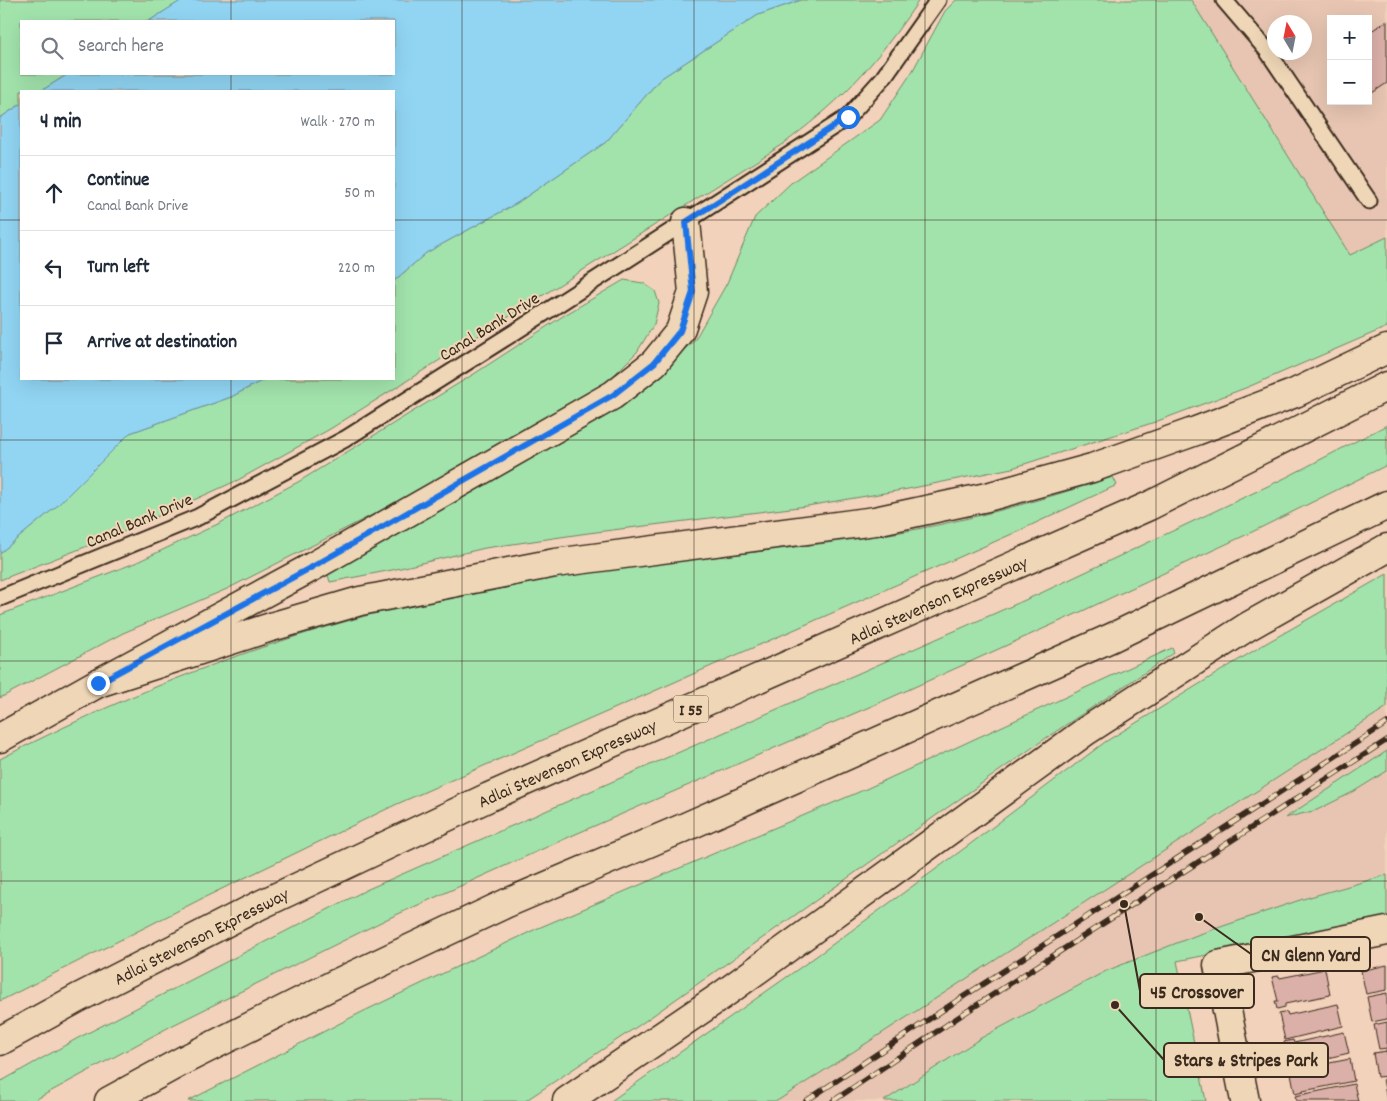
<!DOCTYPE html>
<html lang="en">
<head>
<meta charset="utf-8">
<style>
  body { margin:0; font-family:Dekko,sans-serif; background:#f2f2f3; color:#1f2937 }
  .controls { position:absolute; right:15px; top:15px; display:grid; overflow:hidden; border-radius:0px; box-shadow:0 5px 20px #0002 }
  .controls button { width:45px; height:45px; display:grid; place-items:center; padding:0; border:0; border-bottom:1px solid #e0e1e3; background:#fff; color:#1f2937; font:25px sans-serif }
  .compass { position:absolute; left:1267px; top:15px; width:45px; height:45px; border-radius:50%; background:#fff; box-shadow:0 5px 20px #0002; rotate:350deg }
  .stop { position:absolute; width:15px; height:15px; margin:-11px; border:4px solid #1a73e8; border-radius:50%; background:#fff }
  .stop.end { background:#1a73e8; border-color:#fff; box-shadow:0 1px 5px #0008 }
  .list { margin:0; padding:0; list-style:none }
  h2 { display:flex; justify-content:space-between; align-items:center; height:65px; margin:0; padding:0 20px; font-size:21px }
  h2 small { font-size:16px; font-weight:400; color:#747a83 }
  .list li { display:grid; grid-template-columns:32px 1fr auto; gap:15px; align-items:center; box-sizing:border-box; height:75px; padding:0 20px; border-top:1px solid #e0e1e3 }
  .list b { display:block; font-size:19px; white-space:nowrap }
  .list p { margin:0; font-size:16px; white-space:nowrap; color:#747a83 }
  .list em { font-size:16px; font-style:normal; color:#747a83 }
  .icon { flex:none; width:28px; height:28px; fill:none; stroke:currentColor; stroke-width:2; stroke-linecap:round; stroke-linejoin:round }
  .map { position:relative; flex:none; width:1387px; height:1101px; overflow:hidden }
  .search { position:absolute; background:#fff; box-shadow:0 5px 20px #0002; left:20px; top:20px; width:375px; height:55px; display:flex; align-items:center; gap:12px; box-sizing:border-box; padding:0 18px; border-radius:0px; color:#747a83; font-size:19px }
  .panel { position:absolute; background:#fff; box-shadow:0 5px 20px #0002; left:20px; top:90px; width:375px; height:290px; border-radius:0px }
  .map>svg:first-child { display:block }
  .built { fill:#e7c5b2; fill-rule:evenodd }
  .green { fill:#a2e3ac; stroke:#6e8665 }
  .water { fill:#91d5f3; stroke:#6f919e }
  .building { fill:#dbb0a9; stroke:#3b2a1e }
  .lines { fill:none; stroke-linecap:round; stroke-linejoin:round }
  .lane-casing { stroke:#3b2a1e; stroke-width:19 }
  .street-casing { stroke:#3b2a1e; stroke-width:31 }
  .primary-casing { stroke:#3b2a1e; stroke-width:31 }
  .highway-casing { stroke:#3b2a1e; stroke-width:31 }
  .lane { stroke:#eed6b6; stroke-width:15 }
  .street { stroke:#eed6b6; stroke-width:28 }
  .primary { stroke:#eed6b6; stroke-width:28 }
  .highway { stroke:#eed6b6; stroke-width:28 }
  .rail-casing { stroke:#3b2a1e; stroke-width:5.5 }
  .rail { stroke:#eed6b6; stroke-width:4; stroke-dasharray:11; stroke-linecap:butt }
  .route { stroke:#1a73e8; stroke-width:6 }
  .grid { fill:none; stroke:#3b2a1e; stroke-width:1; stroke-opacity:0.55 }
  .labels { text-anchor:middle; stroke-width:4; stroke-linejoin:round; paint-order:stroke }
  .shield { fill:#eed6b6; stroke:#715e4c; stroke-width:1 }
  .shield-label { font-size:16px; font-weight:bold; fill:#3b2a1e }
  .street-label { font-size:18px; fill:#3b2a1e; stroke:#eed6b6 }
  .leader { fill:none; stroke:#3b2a1e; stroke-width:2 }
  .callout-dot { fill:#3b2a1e; stroke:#eed6b6; stroke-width:2 }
  .callout { fill:#eed6b6; stroke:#3b2a1e; stroke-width:2 }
  .callout-label { font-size:19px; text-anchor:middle; font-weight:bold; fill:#3b2a1e }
</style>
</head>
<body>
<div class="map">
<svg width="1387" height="1101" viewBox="0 0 1387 1101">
  <rect width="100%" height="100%" fill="#f2d2ba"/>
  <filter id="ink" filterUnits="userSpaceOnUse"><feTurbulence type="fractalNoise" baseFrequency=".02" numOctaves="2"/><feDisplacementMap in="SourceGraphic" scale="10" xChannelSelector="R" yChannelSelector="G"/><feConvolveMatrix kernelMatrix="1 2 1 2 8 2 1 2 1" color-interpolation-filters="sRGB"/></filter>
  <g filter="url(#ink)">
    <g class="built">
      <path d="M1191,0H1387V237L1350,256ZM1331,19H1368V101H1331ZM1274,22H1304V52H1274Z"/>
      <path d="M1387,707V751L1287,817L1353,792L1387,771V875L1303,899L1197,935L1106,971L981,1038L884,1101H777Z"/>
    </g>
    <g class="green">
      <path d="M0,0H182L149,21H21V74H68L41,91H21V104L0,118Z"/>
      <path d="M801,0H919C899,30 877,59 852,85C831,107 807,126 782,145L330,429L238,480L121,533L0,580V553L57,506L130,433L231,397L265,379H394V281L426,253L517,203L606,142L660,79L758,15Z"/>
      <path d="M956,0H1191L1350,255L1387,237V327L1248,387L1155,422L1012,468L908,489L807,506L588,533L485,548L392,570L330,582L326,568L629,396L694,341L727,283L755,217L792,182L880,120L912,72L945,11Z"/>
      <path d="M624,280L643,283L655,291L659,303L654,324L637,352L603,386L429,486L227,589L123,633L0,698V615L135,563L220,523L298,482L474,374L563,316Z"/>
      <path d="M1387,425V465L1250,533L1076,614L890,698L578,833L387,919L173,1025L33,1101H0V1082L78,1038L366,890L1041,593L1285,478Z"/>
      <path d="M1113,477L1117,485L1012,534L397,804L201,899L0,1001V759C169,671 350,610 537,578C566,574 595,571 624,568C710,557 797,548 883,535C961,523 1038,501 1113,477Z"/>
      <path d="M1387,574V707L777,1101H611L818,955L969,845L1105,742L1263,645Z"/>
      <path d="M1172,648L1174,653L1046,738L638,1026L525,1101H188L362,1012L536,929L866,789Z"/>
      <path d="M1387,751V771L1353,792L1317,810L1285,818Z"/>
      <path d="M1387,875V919L1177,961L1206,1101H884L981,1038L1106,971L1197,935L1303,899Z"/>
    </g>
    <g class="water">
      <path d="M182,0H801L758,15L660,79L606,142L517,203L426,253L394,281V91H41L68,74H394V21H149Z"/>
      <path d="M21,104V379H265L231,397L130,433L57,506L0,553V118Z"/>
    </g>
    <g class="building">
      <path d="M1387,21V83L1372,93L1368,87V33Z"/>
      <path d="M1387,965V990L1366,994L1361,971Z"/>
      <path d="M1325,969L1330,995L1285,1004V1007L1277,1009L1275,1001H1278L1272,977L1279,976L1280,978Z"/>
      <path d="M1387,993V1019L1372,1022L1367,997Z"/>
      <path d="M1338,1004L1343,1026L1285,1040L1279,1014L1287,1012L1288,1015Z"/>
      <path d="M1387,1022V1048L1379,1049L1374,1025Z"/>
      <path d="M1344,1032L1349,1053L1289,1067L1284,1042L1293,1040L1294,1043Z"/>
      <path d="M1387,1051V1076L1377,1077L1373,1053Z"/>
      <path d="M1350,1059L1354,1081L1303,1091V1092L1295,1094L1290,1068L1298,1067L1299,1069Z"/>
      <path d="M1387,1078V1101L1383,1079Z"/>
      <path d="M1354,1084L1358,1101H1297L1295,1096Z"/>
    </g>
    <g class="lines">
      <defs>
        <g id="lane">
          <path d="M1224,0L1266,49L1369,201"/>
          <path d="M0,598L198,517L345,439L518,330L848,117L883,78L938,0"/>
        </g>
        <path id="street" d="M1245,1101L1218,965L1387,931"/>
        <path id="primary" d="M0,738L98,683L312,567L613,395L654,363L680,331L693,292L686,222"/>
        <g id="highway">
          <path d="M98,683L271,627L360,601L555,563L875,521L987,497L1092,468L1196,431L1295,393L1387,349"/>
          <path d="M0,1041L78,998L260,905L489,797L1149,506L1387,386"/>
          <path d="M109,1101L184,1060L333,985L507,903L681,829L1113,637L1387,505"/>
          <path d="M567,1101L721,996L1086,731L1247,627L1387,548"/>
        </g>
      </defs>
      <use href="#lane" class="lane-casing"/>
      <use href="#street" class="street-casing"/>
      <use href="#primary" class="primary-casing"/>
      <use href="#highway" class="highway-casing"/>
      <use href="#lane" class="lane"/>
      <use href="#street" class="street"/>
      <use href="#primary" class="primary"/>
      <use href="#highway" class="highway"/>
      <defs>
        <g id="rail">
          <path d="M806,1101L955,1002L1387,723"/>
          <path d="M833,1101L963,1014L1387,740"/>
        </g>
      </defs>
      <use href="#rail" class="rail-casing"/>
      <use href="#rail" class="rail"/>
    </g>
  </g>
  <g class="lines" filter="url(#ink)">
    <path class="route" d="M98,683L312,567L613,395L654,363L680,331L693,292L686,222L848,117"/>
  </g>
  <path class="grid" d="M231,0V21M462,0V1101M694,0V1101M925,0V1101M1156,0V1101M231,74V91M0,220H21M394,220H1387M231,379V1101M0,440H1387M0,661H1387M0,881H1387"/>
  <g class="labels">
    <rect class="shield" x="673.5" y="695.5" width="35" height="27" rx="4"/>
    <g class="shield-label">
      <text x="691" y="715">I 55</text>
    </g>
    <g class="street-label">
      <text transform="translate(489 326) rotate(-32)" y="6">Canal Bank Drive</text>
      <text transform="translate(139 520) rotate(-23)" y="6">Canal Bank Drive</text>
      <text transform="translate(938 600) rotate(-24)" y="6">Adlai Stevenson Expressway</text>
      <text transform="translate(567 763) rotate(-24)" y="6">Adlai Stevenson Expressway</text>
      <text transform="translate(201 936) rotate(-27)" y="6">Adlai Stevenson Expressway</text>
    </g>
  </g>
  <path class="leader" d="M1199 917L1251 954M1124 904L1140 991M1115 1005L1164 1060"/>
  <g class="callout-dot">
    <circle cx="1199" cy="917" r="5"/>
    <circle cx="1124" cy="904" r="5"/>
    <circle cx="1115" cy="1005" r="5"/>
  </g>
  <g class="callout">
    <rect x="1251" y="937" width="119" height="34" rx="5"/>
    <rect x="1140" y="974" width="114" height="34" rx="5"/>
    <rect x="1164" y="1043" width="164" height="34" rx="5"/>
  </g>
  <g class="callout-label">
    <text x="1311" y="961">CN Glenn Yard</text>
    <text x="1197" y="998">45 Crossover</text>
    <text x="1246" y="1066">Stars &amp; Stripes Park</text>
  </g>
</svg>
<div class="controls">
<button>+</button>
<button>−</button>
</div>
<svg class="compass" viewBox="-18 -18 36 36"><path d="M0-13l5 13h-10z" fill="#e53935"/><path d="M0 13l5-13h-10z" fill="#747a83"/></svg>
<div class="stop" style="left:848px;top:117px"></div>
<div class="stop end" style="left:98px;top:683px"></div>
<div class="search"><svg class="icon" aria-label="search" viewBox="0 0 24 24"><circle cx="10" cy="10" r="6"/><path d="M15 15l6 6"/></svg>Search here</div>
<section class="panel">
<h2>4 min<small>Walk · 270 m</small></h2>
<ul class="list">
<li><svg class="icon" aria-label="ahead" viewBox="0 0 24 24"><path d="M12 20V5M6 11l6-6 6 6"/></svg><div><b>Continue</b><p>Canal Bank Drive</p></div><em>50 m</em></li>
<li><svg class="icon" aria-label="left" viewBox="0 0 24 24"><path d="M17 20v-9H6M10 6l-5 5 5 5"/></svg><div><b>Turn left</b></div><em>220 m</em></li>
<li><svg class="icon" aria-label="arrive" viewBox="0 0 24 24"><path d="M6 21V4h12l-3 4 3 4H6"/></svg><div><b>Arrive at destination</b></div></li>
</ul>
</section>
</div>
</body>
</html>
